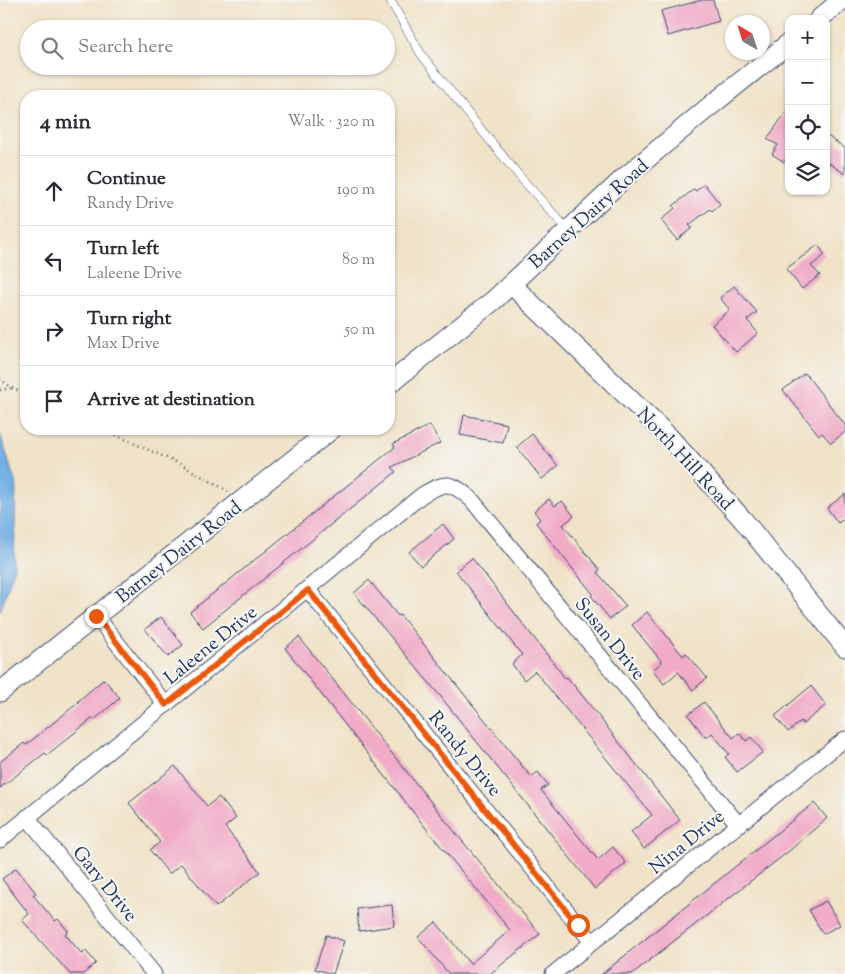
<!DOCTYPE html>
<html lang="en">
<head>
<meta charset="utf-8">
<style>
  body { margin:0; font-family:"Sorts Mill Goudy",serif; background:#f2f2f3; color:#2b2b33 }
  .controls { position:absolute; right:15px; top:15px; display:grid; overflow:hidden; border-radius:10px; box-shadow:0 1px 4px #0004 }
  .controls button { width:45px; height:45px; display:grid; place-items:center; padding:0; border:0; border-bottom:1px solid #e1e1e2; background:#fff; color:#2b2b33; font:25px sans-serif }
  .compass { position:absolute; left:725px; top:15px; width:45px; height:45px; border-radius:50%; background:#fff; box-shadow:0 1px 4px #0004; rotate:321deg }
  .stop { position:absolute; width:15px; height:15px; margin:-11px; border:4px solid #ea580c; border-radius:50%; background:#fff }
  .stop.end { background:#ea580c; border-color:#fff; box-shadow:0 1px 5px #0008 }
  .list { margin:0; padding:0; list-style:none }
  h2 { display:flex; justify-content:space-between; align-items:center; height:65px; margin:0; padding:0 20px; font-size:21px }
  h2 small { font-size:16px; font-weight:400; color:#7c7c81 }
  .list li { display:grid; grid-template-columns:32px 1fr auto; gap:15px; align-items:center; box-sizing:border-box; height:70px; padding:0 20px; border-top:1px solid #e1e1e2 }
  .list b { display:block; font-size:19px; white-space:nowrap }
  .list p { margin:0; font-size:16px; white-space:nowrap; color:#7c7c81 }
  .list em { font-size:16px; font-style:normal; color:#7c7c81 }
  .icon { flex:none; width:28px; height:28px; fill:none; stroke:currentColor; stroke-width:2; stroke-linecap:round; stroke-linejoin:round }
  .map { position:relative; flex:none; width:845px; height:974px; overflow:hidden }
  .search { position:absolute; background:#fff; box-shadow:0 1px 4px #0004; left:20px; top:20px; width:375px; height:55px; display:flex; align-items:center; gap:12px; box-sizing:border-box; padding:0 18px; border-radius:28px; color:#7c7c81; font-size:19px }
  .panel { position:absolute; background:#fff; box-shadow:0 1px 4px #0004; left:20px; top:90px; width:375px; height:345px; border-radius:20px }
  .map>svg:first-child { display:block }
  .water { fill:#70aee3; stroke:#466ea0 }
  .building { fill:#f0abc7 }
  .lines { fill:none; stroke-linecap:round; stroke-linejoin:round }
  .service-casing { stroke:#3b4a6e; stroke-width:9 }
  .minor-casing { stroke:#3b4a6e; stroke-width:17 }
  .tertiary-casing { stroke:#3b4a6e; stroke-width:21 }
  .path { stroke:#3b4a6e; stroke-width:2.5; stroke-dasharray:1 4; stroke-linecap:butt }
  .service { stroke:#fff; stroke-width:8 }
  .minor { stroke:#fff; stroke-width:15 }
  .tertiary { stroke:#fff; stroke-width:19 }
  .route { stroke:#ea580c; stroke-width:6 }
  .labels { text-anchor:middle; stroke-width:4.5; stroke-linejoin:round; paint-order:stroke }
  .street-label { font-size:19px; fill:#1b2f5e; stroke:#f6f6f2 }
</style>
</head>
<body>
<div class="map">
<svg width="845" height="974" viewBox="0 0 845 974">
  <rect width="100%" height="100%" fill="#f6f6f2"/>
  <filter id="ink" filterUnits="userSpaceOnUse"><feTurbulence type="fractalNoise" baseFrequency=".02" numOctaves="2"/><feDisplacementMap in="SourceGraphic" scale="10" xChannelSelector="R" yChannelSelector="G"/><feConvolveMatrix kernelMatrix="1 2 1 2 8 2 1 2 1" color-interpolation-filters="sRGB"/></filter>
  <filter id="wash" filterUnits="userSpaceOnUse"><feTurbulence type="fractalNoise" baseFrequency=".0096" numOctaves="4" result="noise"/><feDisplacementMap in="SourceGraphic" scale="20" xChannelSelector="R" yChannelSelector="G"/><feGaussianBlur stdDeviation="1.12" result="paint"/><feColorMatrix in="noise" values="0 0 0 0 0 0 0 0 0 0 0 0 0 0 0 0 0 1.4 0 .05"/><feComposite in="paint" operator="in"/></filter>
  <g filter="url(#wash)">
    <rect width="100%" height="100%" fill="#f0e2c7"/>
    <path class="water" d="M0,433L16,485L14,569L0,612Z"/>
    <g id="blocks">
      <g class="building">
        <path d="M702,0H713L719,21L668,36L661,11Z"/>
        <path d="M789,108V154L784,162L772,154L778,145L767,139Z"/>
        <path d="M826,135L845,148V174L826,161Z"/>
        <path d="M704,184L720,204L712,211L710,209L689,225L692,228L677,240L661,220L675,208L673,206L694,189L696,191Z"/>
        <path d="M818,245L825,255L811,266L820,275L802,289L786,269Z"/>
        <path d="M734,286L757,312L747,320L758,333L736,352L712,325L730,310L720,298Z"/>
        <path d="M805,373L845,425V432L831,443L822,433L819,435L783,390Z"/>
        <path d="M464,415L507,424L503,443L460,435Z"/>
        <path d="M430,425L440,443L392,467L396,472L203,628L190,612L395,447L393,444Z"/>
        <path d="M532,434L558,466L542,479L517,447Z"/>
        <path d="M845,494V518L838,523L827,508Z"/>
        <path d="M549,499L555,506L562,501L574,516L563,525L600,570L597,572L626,606L610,619L591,596L593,594L536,523L540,519L534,511Z"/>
        <path d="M443,524L454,539L421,566L409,552Z"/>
        <path d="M472,558L565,678L567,677L589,704L680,820L644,849L631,832L652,815L535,671L524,680L512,664L522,655L456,571Z"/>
        <path d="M369,580L398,616L400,615L531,777L538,772L548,785L541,790L598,860L613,847L626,863L595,889L441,697L354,593Z"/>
        <path d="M647,612L683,656L686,653L707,678L693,690L678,672L664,684L653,670L662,662L632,625Z"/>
        <path d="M161,617L183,645L168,657L145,629Z"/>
        <path d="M299,637L454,831L540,934L490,974H449L418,937L436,922L470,964L510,930L429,832L285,648Z"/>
        <path d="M104,679L120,698L94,720L93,718L47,755L45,753L0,788V762L24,743L26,745L79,702L78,701Z"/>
        <path d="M811,686L826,705L803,724L801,721L788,732L775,716Z"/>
        <path d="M704,702L733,738L739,733L746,741L751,737L763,752L737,772L725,757L729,754L712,733L706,738L688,715Z"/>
        <path d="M175,766L207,806L219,797L236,818L225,827L260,872L216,907L181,864L169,874L150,850L160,842L129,803Z"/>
        <path d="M814,803L827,818L789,851L632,974H602Z"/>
        <path d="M16,868L36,893L33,895L55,921L58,919L68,931L65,934L82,954L86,951L96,963L83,974H70L22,920L29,914L2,879Z"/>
        <path d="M826,901L840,925L823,934L809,910Z"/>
        <path d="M392,905L394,926L359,931L357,909Z"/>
        <path d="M326,935L344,941L333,974L315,969Z"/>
      </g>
    </g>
  </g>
  <g filter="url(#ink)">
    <use href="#blocks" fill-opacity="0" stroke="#3b4a6e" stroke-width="1"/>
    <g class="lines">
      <defs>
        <path id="service" d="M390,0L421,54L474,121L521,178L568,230"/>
        <g id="minor">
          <path d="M308,590L592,942"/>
          <path d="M96,616L166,705"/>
          <path d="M27,817L154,974"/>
          <path d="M0,840L422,495C446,481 450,481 471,499L738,824"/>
          <path d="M553,974L845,739"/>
        </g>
        <g id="tertiary">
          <path d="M819,19L842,0"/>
          <path d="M511,284L669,437L744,521L845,647"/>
          <path d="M389,384L494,300L624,178L704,111L789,43"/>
          <path d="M0,692L332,429"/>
        </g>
      </defs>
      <use href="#service" class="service-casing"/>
      <use href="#minor" class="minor-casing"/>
      <use href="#tertiary" class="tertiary-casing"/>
      <g class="path">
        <path d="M0,379L12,388L26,394"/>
        <path d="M0,390L12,388"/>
        <path d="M102,429L178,463L228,491"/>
      </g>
      <use href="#service" class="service"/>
      <use href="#minor" class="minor"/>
      <use href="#tertiary" class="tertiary"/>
    </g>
  </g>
  <g class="lines" filter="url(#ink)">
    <path class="route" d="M96,616L166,705L308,590L578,925"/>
  </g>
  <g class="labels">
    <g class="street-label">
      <text transform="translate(588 213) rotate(-42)" y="7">Barney Dairy Road</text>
      <text transform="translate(686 458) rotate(47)" y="7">North Hill Road</text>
      <text transform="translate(178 551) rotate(-38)" y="7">Barney Dairy Road</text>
      <text transform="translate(611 638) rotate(51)" y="7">Susan Drive</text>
      <text transform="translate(210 644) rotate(-39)" y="7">Laleene Drive</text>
      <text transform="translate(466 753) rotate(51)" y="7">Randy Drive</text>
      <text transform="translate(686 841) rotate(-39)" y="7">Nina Drive</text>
      <text transform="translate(106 883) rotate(51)" y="7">Gary Drive</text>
    </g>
  </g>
</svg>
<div class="controls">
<button>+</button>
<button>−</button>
<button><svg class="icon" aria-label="locate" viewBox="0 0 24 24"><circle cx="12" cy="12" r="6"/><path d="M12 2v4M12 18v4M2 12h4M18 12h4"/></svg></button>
<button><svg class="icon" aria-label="layers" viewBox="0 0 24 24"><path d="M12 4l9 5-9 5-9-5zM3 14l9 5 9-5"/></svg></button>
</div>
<svg class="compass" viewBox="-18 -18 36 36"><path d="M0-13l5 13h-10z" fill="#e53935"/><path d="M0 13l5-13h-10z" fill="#7c7c81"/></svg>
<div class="stop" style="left:578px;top:925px"></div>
<div class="stop end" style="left:96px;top:616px"></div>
<div class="search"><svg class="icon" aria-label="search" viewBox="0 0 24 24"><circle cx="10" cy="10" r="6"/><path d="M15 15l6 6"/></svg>Search here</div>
<section class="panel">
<h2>4 min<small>Walk · 320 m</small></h2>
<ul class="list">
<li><svg class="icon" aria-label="ahead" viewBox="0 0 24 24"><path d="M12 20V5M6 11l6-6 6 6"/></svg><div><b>Continue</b><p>Randy Drive</p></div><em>190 m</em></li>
<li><svg class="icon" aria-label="left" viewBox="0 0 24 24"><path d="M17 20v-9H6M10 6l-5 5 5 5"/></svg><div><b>Turn left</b><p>Laleene Drive</p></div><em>80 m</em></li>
<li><svg class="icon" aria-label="right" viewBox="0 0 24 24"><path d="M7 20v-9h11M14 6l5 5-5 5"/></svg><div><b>Turn right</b><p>Max Drive</p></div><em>50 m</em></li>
<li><svg class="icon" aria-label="arrive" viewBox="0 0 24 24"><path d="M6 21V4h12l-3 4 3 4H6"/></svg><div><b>Arrive at destination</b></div></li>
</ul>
</section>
</div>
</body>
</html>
